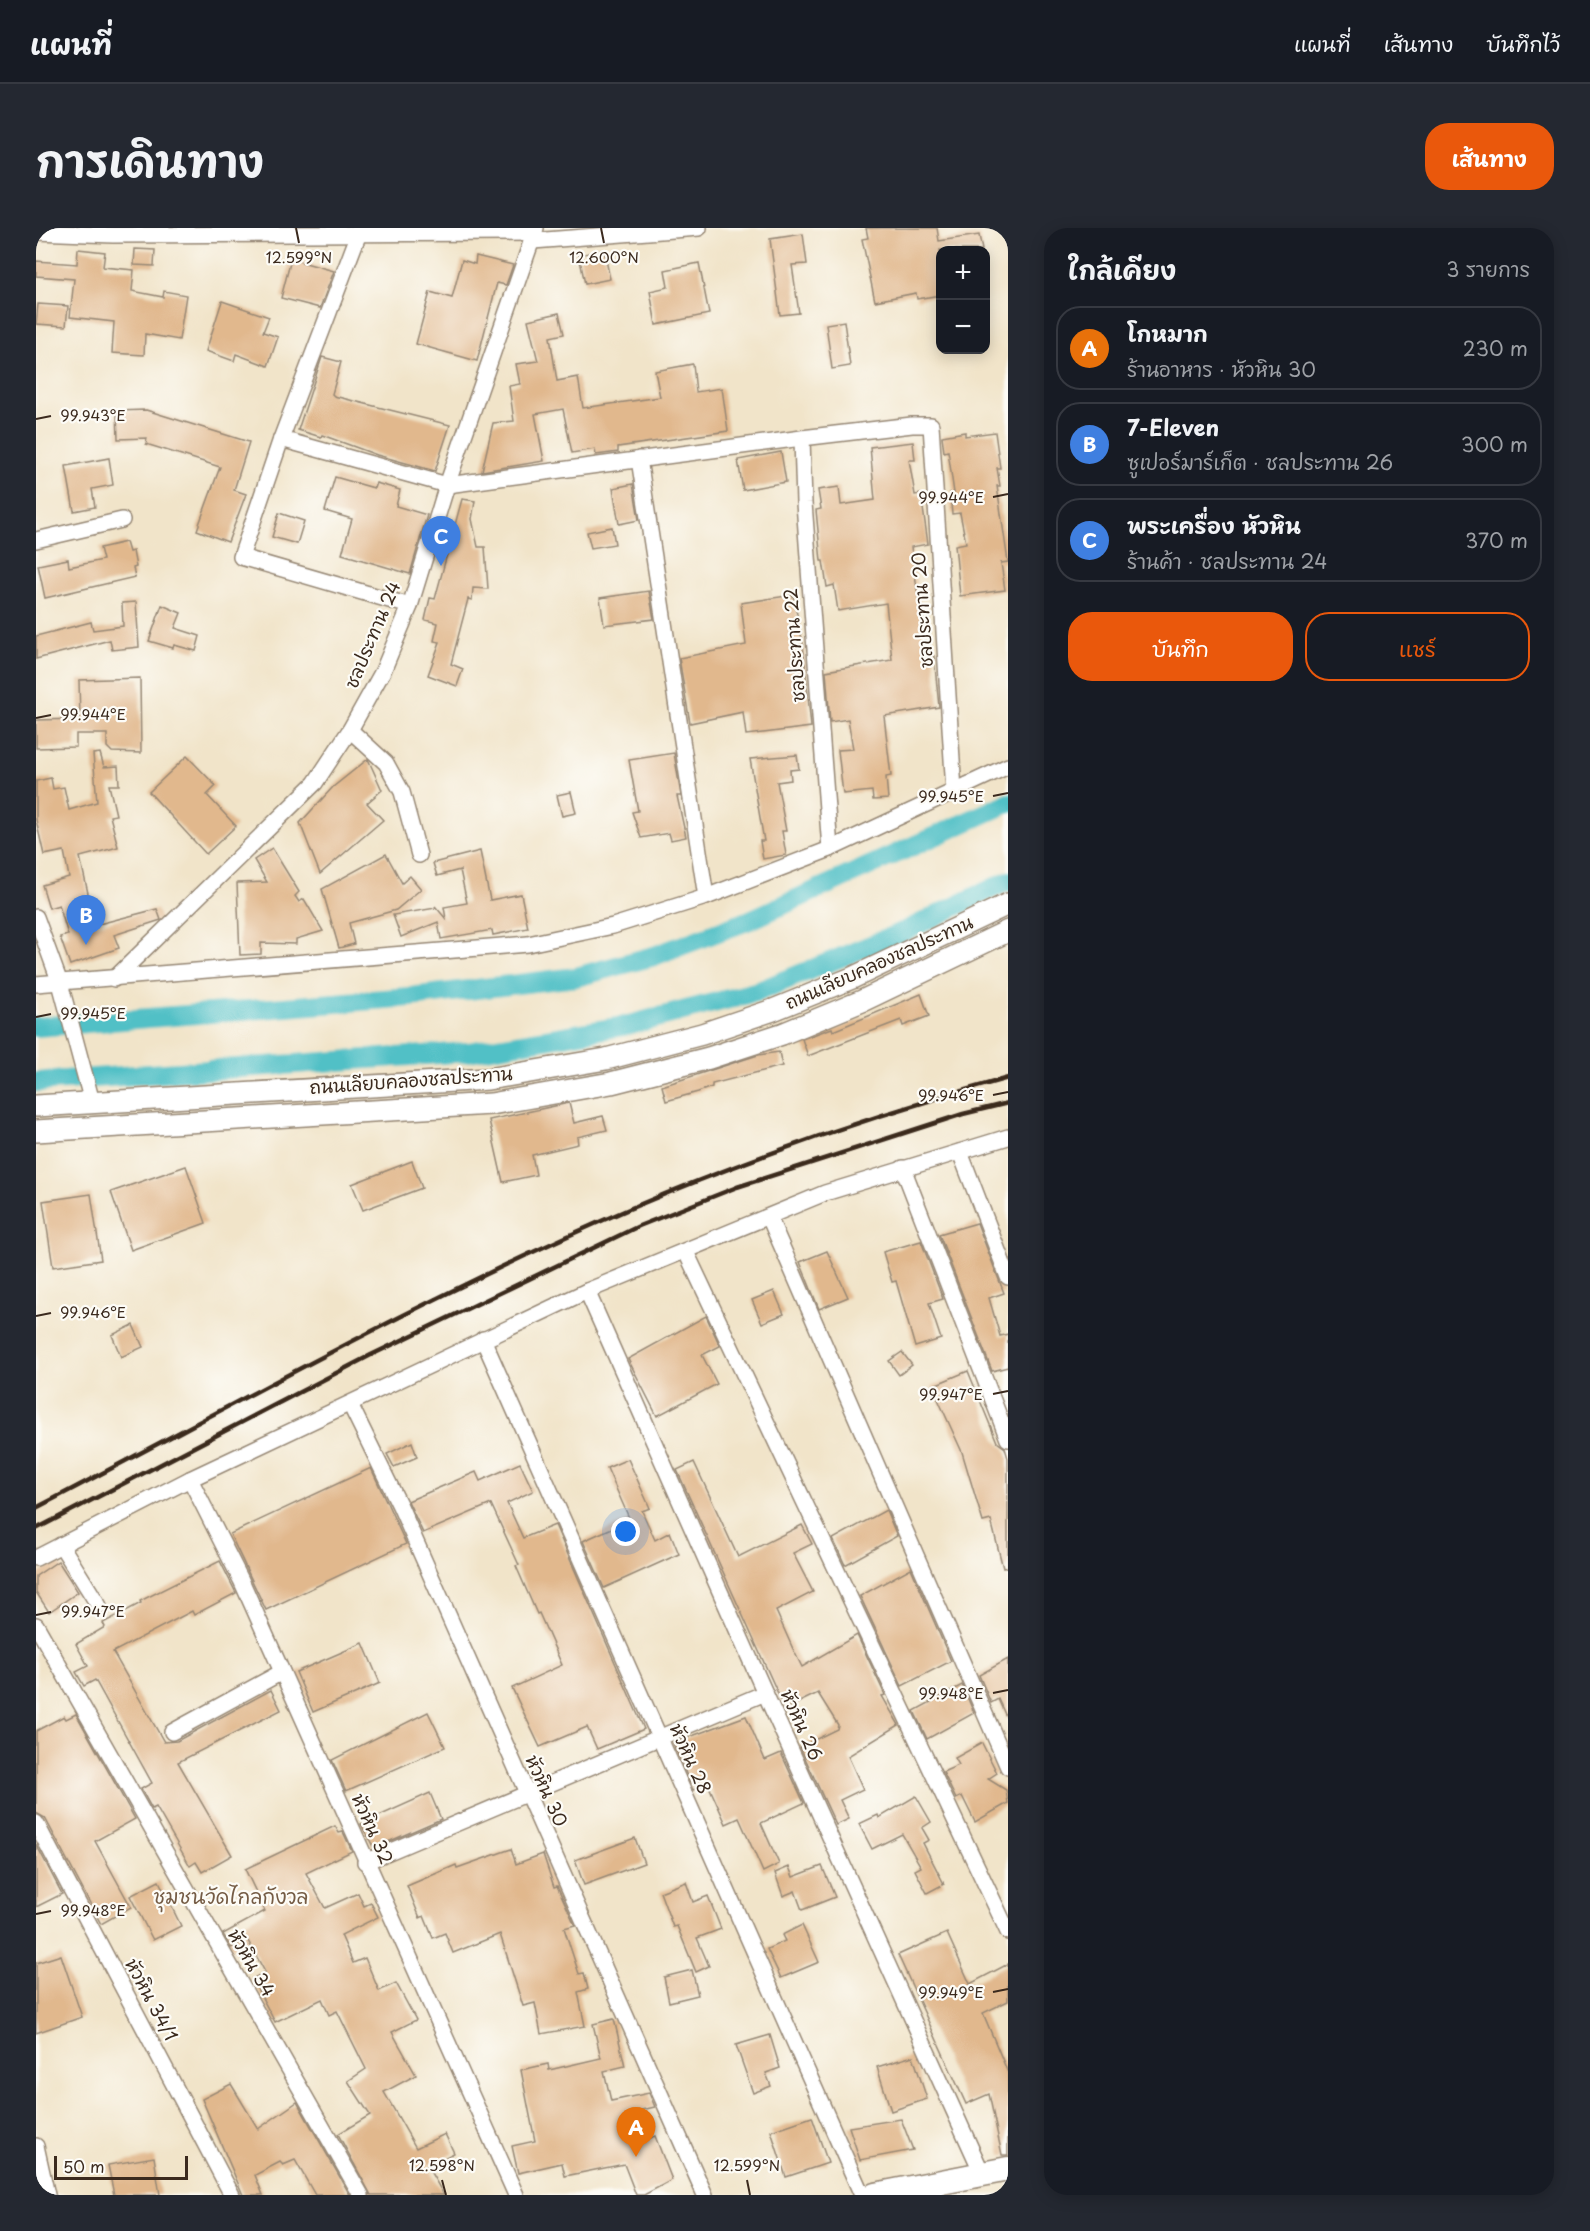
<!DOCTYPE html>
<html lang="th">
<head>
<meta charset="utf-8">
<style>
  body { margin:0; font-family:"Playpen Sans","Playpen Sans Thai",sans-serif; background:#242831; color:#f1f3f6 }
  .controls { position:absolute; right:18px; top:18px; display:grid; overflow:hidden; border-radius:12px; box-shadow:0 3px 15px #0003 }
  .controls button { width:54px; height:54px; display:grid; place-items:center; padding:0; border:0; border-bottom:2px solid #363941; background:#171b24; color:#f1f3f6; font:30px sans-serif }
  .scale { position:absolute; left:18px; bottom:15px; width:134px; box-sizing:border-box; padding-left:6px; border:3px solid #3b2a1e; border-top:0; font-size:16px; line-height:21px; white-space:nowrap; color:#3b2a1e; -webkit-text-stroke:4px #fdfcf7; paint-order:stroke }
  .you { position:absolute; left:590px; top:1304px; width:21px; height:21px; margin:-15px; border:4px solid #fff; border-radius:50%; background:#1a73e8; box-shadow:0 0 0 9px #1a73e833 }
  .badge { display:grid; place-items:center; width:39px; height:39px; border-radius:50%; background:#ea580c; color:#fff; font-size:20px; font-weight:700 }
  .pin { position:absolute; translate:-50% -50px; filter:drop-shadow(0 2px 3px #0008) }
  .pin::after { content:''; position:absolute; top:32px; width:21px; height:18px; background:inherit; clip-path:polygon(0 0,100% 0,50% 100%) }
  .list { margin:0; padding:0; list-style:none }
  h2 { display:flex; justify-content:space-between; align-items:center; height:78px; margin:0; padding:0 24px; font-size:26px }
  h2 small { font-size:20px; font-weight:400; color:#9ea1a6 }
  .list li { display:grid; grid-template-columns:39px 1fr auto; gap:18px; align-items:center; box-sizing:border-box; height:84px; margin:0 12px 12px; padding:0 12px; border:2px solid #363941; border-radius:24px }
  .list b { display:block; font-size:22px; white-space:nowrap }
  .list p { margin:0; font-size:20px; white-space:nowrap; color:#9ea1a6 }
  .list em { font-size:20px; font-style:normal; color:#9ea1a6 }
  .actions { display:flex; gap:12px; padding:18px 24px }
  .actions a { flex:1; padding:14px 0; border:2px solid #ea580c; border-radius:24px; text-align:center; font-size:21px; color:#ea580c }
  .actions .main { background:#ea580c; color:#fff }
  .map { position:relative; flex:none; width:972px; height:1967px; overflow:hidden; border-radius:24px }
  header { display:flex; align-items:center; gap:36px; box-sizing:border-box; height:84px; padding:0 30px; background:#171b24; border-bottom:2px solid #363941 }
  header strong { font-size:28px }
  nav { display:flex; gap:33px; margin-inline-start:auto; font-size:21px }
  .intro { display:flex; align-items:center; justify-content:space-between; box-sizing:border-box; height:144px; padding:0 36px }
  h1 { margin:0; font-size:42px }
  .button { padding:15px 27px; border-radius:24px; background:#ea580c; color:#fff; font-size:21px; font-weight:700 }
  main { display:flex; gap:36px; padding:0 36px }
  aside { flex:1; background:#171b24; border-radius:24px; box-shadow:0 3px 15px #0003 }
  .map>svg:first-child { display:block }
  .lines { fill:none; stroke-linecap:round; stroke-linejoin:round }
  .canal { stroke:#51c0c6; stroke-width:20 }
  .building { fill:#e1b88d }
  .street-casing { stroke:#968774; stroke-width:18 }
  .secondary-casing { stroke:#968774; stroke-width:24 }
  .primary-casing { stroke:#968774; stroke-width:27 }
  .street { stroke:#fff; stroke-width:15 }
  .secondary { stroke:#fff; stroke-width:21 }
  .primary { stroke:#fff; stroke-width:24 }
  .rail { stroke:#3b2a1e; stroke-width:4.5 }
  .ticks { fill:none; stroke:#3b2a1e; stroke-width:2 }
  .labels { text-anchor:middle; stroke-width:4.5; stroke-linejoin:round; paint-order:stroke }
  .street-label { font-size:18px; fill:#3b2a1e; stroke:#fdfcf7 }
  .neighbourhood-label { font-size:20px; fill:#755c45; stroke:#fdfcf7 }
  .ticks-label { font-size:15px; text-anchor:middle; fill:#3b2a1e; stroke:#fdfcf7; stroke-width:4.5; stroke-linejoin:round; paint-order:stroke }
</style>
</head>
<body>
<header>
<strong>แผนที่</strong>
<nav><a>แผนที่</a><a>เส้นทาง</a><a>บันทึกไว้</a></nav>
</header>
<div class="intro"><h1>การเดินทาง</h1><a class="button">เส้นทาง</a></div>
<main>
<div class="map">
<svg width="972" height="1967" viewBox="0 0 972 1967">
  <rect width="100%" height="100%" fill="#fdfcf7"/>
  <filter id="ink" filterUnits="userSpaceOnUse"><feTurbulence type="fractalNoise" baseFrequency=".0167" numOctaves="2"/><feDisplacementMap in="SourceGraphic" scale="12" xChannelSelector="R" yChannelSelector="G"/><feConvolveMatrix kernelMatrix="1 2 1 2 8 2 1 2 1" color-interpolation-filters="sRGB"/></filter>
  <filter id="wash" filterUnits="userSpaceOnUse"><feTurbulence type="fractalNoise" baseFrequency=".008" numOctaves="4" result="noise"/><feDisplacementMap in="SourceGraphic" scale="24" xChannelSelector="R" yChannelSelector="G"/><feGaussianBlur stdDeviation="1.35" result="paint"/><feColorMatrix in="noise" values="0 0 0 0 0 0 0 0 0 0 0 0 0 0 0 0 0 1.4 0 .05"/><feComposite in="paint" operator="in"/></filter>
  <g filter="url(#wash)">
    <rect width="100%" height="100%" fill="#f1e4c9"/>
    <g class="lines">
      <g class="canal">
        <path d="M0,799L374,769L540,749L618,728L714,692L972,575"/>
        <path d="M0,854L432,824L593,797L723,763L869,703L972,653"/>
      </g>
    </g>
    <g id="blocks">
      <g class="building">
        <path d="M830,0H901L903,13L943,7L946,22H904V67L881,71L880,65L839,73L826,11L832,10Z"/>
        <path d="M767,6L771,36L756,37L763,85L744,87L734,11Z"/>
        <path d="M42,21L69,24L67,39L98,42L96,63L127,69L128,63L150,67L143,112L109,106L108,127L76,125L78,94L34,89L38,51L0,48V33L41,36Z"/>
        <path d="M99,21L119,22L118,38L98,37Z"/>
        <path d="M568,22L574,51L549,56L543,27Z"/>
        <path d="M440,28L477,37L470,57L461,55L441,133L380,116L394,64L416,70L426,32L439,36Z"/>
        <path d="M255,31L298,43L284,80L245,70Z"/>
        <path d="M663,35L673,86L620,97L614,63L632,59L629,42Z"/>
        <path d="M186,73L233,89L227,104L242,109L232,138L200,126L198,133L170,123Z"/>
        <path d="M2,76L32,78L30,98L0,96Z"/>
        <path d="M523,85L528,106L514,109L521,153L542,149L547,180L624,169L619,143L657,136L660,164L686,160L692,203L582,219V224L560,227L559,221L536,225L527,181L499,186L508,233L446,243L457,195L478,193L473,158L484,156L480,136L502,133L492,92Z"/>
        <path d="M808,93L814,138L796,141L790,96Z"/>
        <path d="M286,129L305,134L296,166L298,168L414,197L399,243L341,227L286,207L285,209L262,202Z"/>
        <path d="M110,182L213,214L198,262L210,266L192,314L161,302L184,239L110,216L111,210L82,211L81,183Z"/>
        <path d="M929,204V208L959,204L964,240H961L964,258H961L972,334L965,335L969,362L924,368L919,317L930,315L924,285L916,286L914,265H918L912,223L908,224L906,208Z"/>
        <path d="M877,214L879,232H873L879,267L885,266L892,316L875,319L891,429L898,428L903,479L848,488L855,548L850,549L852,571L837,572L836,563L807,566L802,522L817,521L812,491L794,494L790,443L856,432L850,375L802,383L798,357L791,359L787,333H785L780,282L785,281L782,262L803,259L805,277L839,272L834,219Z"/>
        <path d="M745,224L750,254L707,262L702,232Z"/>
        <path d="M73,230L77,257L56,261L59,279L38,283L30,238Z"/>
        <path d="M299,249L338,260L340,255L364,262L360,278L391,287L374,346L306,326L316,291L289,283Z"/>
        <path d="M597,256L603,292L583,296L577,260Z"/>
        <path d="M426,271L439,273L436,291L442,319H449L452,361L437,360L436,372L432,371L415,436L427,441L421,458L392,447L404,414L398,413L402,395L389,392L394,370L399,371Z"/>
        <path d="M243,285L268,293L261,316L236,309Z"/>
        <path d="M576,299L579,316L555,320L551,304Z"/>
        <path d="M90,314L93,324L97,323L100,339L97,340L99,349L9,370L2,337L32,331L33,339L67,332L64,320Z"/>
        <path d="M613,363L618,391L568,397L564,370Z"/>
        <path d="M757,367L767,416L775,499L710,507L707,484L654,495L643,430L710,417L705,375Z"/>
        <path d="M100,374L103,419L76,422L74,412L0,431V408L55,394L57,402L87,398L86,375Z"/>
        <path d="M126,377L145,385L139,400L164,408L160,423L138,417L137,420L113,413Z"/>
        <path d="M104,450L105,525L76,524L71,519V506H40V519L0,520V492L44,491L43,452Z"/>
        <path d="M64,525L68,539L82,538L83,557H73L80,587L74,588L82,619L44,629L59,697L121,681L125,692L78,707L83,720L34,737L24,709L32,707L23,677L13,680L6,657L33,649L28,623L8,627L0,592V553L15,550L17,561L28,559L33,582L61,574L57,526Z"/>
        <path d="M638,525L645,568H641L650,609L635,612L633,605L605,610L596,584L602,583L593,532Z"/>
        <path d="M761,527L763,541L754,542L755,552L741,554L750,603H746L750,627L727,631L724,613H728L714,531Z"/>
        <path d="M151,528L180,558L171,567L200,598L170,626L113,564Z"/>
        <path d="M332,531L346,562L331,575L347,592L284,646L264,595L297,559Z"/>
        <path d="M535,564L540,585L526,588L521,567Z"/>
        <path d="M236,620L263,664L259,668L263,674L268,671L287,703L260,711V716L225,715V726L204,727L201,655L231,654L218,632Z"/>
        <path d="M444,623L454,672L485,666L492,700L457,707L456,702L405,711L402,694L365,709L357,687L400,680L399,678L410,691L408,679L431,675L424,642L401,648L397,635Z"/>
        <path d="M350,626L366,655L374,648L385,661L360,682L313,695L318,716L303,720L286,661Z"/>
        <path d="M885,766L893,788L867,798L865,792L772,828L766,811L796,800L797,803Z"/>
        <path d="M743,824L746,838L676,856V859L662,864L630,873L626,858L722,827Z"/>
        <path d="M533,875L538,895L567,888L571,902L541,909L542,916L496,927L500,947L467,954L453,892Z"/>
        <path d="M376,933L386,960L327,982L316,956Z"/>
        <path d="M150,938L170,995L95,1022L75,964Z"/>
        <path d="M55,966L65,1032L17,1039L7,973Z"/>
        <path d="M941,995L968,1065L953,1070L964,1108L972,1106V1139L956,1143L903,1006Z"/>
        <path d="M885,1013L907,1071L893,1075L905,1111L879,1119L860,1053L856,1054L847,1024Z"/>
        <path d="M791,1023L812,1069L783,1081L764,1034Z"/>
        <path d="M738,1063L748,1086L726,1095L716,1072Z"/>
        <path d="M670,1088L684,1118L666,1127L681,1156L621,1188L592,1131Z"/>
        <path d="M97,1097L107,1119L85,1129L76,1107Z"/>
        <path d="M866,1124L876,1137L863,1147L853,1133Z"/>
        <path d="M932,1143L961,1214L969,1220L972,1230V1339L967,1340L955,1292L947,1294L926,1224L896,1158Z"/>
        <path d="M376,1214L381,1229L358,1239L351,1226Z"/>
        <path d="M592,1231L614,1280L606,1283L619,1312L634,1304L643,1326L568,1360L547,1313L594,1292L571,1240Z"/>
        <path d="M658,1234L702,1329L766,1297L776,1316L757,1325L777,1364L740,1383L757,1421L766,1439L821,1407L849,1467L846,1468L863,1497L812,1528L827,1561L804,1572L813,1591L800,1597L764,1519L801,1501L802,1497L782,1465L749,1481L641,1242Z"/>
        <path d="M484,1235L497,1263L471,1275L487,1310L519,1297L608,1501L561,1521L551,1499L504,1519L476,1460L526,1437L503,1385L501,1386L480,1338L483,1337L455,1276L387,1305L372,1273L440,1244L444,1253Z"/>
        <path d="M335,1240L370,1316L230,1382L194,1306Z"/>
        <path d="M850,1282L861,1308L809,1337L797,1311Z"/>
        <path d="M22,1333L42,1364L13,1384L0,1364V1348Z"/>
        <path d="M184,1333L200,1365L158,1387L156,1383L77,1424L128,1514L141,1513L235,1462L245,1482L142,1534L196,1627L166,1644L160,1634L154,1638L120,1579L116,1581L105,1561L116,1555L59,1452L48,1458L40,1444L52,1438L40,1416L69,1399L67,1395L105,1375L104,1373Z"/>
        <path d="M875,1340L915,1433L866,1458L824,1368Z"/>
        <path d="M327,1415L344,1455L277,1484L260,1444Z"/>
        <path d="M972,1431V1493L962,1471L955,1475L943,1447Z"/>
        <path d="M926,1457L938,1485L891,1511L878,1483Z"/>
        <path d="M392,1484L409,1519L310,1563L296,1532Z"/>
        <path d="M40,1486L99,1591L59,1613L95,1679L65,1696L9,1590L0,1585V1503L28,1488L30,1491Z"/>
        <path d="M710,1488L729,1532L745,1525L768,1575L725,1595L743,1636L727,1644L703,1590L690,1596L672,1556L657,1562L637,1515Z"/>
        <path d="M946,1515L961,1545L952,1551L970,1562L972,1575L939,1594L926,1568L920,1571L907,1544L923,1537L919,1530Z"/>
        <path d="M394,1565L405,1591L338,1620L325,1596Z"/>
        <path d="M880,1568L895,1594L886,1600L893,1612L887,1615L908,1656L891,1665L879,1642L885,1639L866,1606L836,1621L823,1596L842,1587L843,1590Z"/>
        <path d="M299,1598L303,1605L307,1604L316,1623L270,1645L289,1680L322,1665L328,1678L335,1675L342,1689L305,1707L317,1735L329,1730L343,1763L360,1755L380,1792L356,1804L380,1847L348,1864L380,1920L409,1906L418,1925L391,1938L408,1967H335L302,1906L334,1887L312,1853L330,1841L301,1783L293,1787L286,1771L239,1794L216,1751L229,1744L211,1711L195,1720L187,1706L229,1683L209,1641Z"/>
        <path d="M599,1610L608,1635L548,1657L539,1632Z"/>
        <path d="M0,1616L26,1666L0,1679Z"/>
        <path d="M475,1621L480,1636L507,1626L518,1659L521,1658L539,1697L528,1700L543,1746L548,1745L552,1761L542,1764L549,1798L505,1806L499,1775L487,1778L464,1706L417,1725L409,1705L397,1710L388,1688L384,1690L371,1658L420,1637L421,1640Z"/>
        <path d="M786,1638L799,1669L766,1682L759,1663L747,1668L739,1645L753,1639L757,1649Z"/>
        <path d="M123,1653L145,1698L117,1712L94,1668Z"/>
        <path d="M650,1654L657,1674L672,1668L685,1701L661,1710L673,1738L660,1744L641,1698L637,1699L624,1664Z"/>
        <path d="M766,1697L783,1734L745,1750L731,1721L749,1713L746,1707Z"/>
        <path d="M911,1705L934,1756L972,1736V1773L947,1785L972,1845V1927H966L953,1866L930,1876L862,1727Z"/>
        <path d="M25,1727L46,1789L0,1805V1735Z"/>
        <path d="M656,1742L662,1767L633,1774L628,1749Z"/>
        <path d="M578,1791L589,1838L568,1843L575,1873L613,1865L619,1879L596,1884L607,1913L619,1908L636,1952L608,1967H600L588,1936L529,1948L526,1935L482,1945L476,1918L499,1913L485,1842L512,1836L513,1842L565,1830L557,1796Z"/>
        <path d="M734,1807L744,1840L730,1845L735,1858L717,1865L700,1817Z"/>
        <path d="M877,1828L891,1871L855,1883L841,1839Z"/>
        <path d="M195,1856L222,1901L261,1874L314,1967H279L259,1932L247,1937L244,1934L219,1947L227,1967H207L166,1871Z"/>
        <path d="M776,1889L792,1935L750,1949L735,1903Z"/>
        <path d="M865,1891L877,1922L824,1932L813,1899Z"/>
        <path d="M118,1929L124,1967H78L72,1937Z"/>
      </g>
    </g>
  </g>
  <g filter="url(#ink)">
    <use href="#blocks" fill-opacity="0" stroke="#968774" stroke-width="1.5"/>
    <g class="lines">
      <defs>
        <g id="street">
          <path d="M0,4L77,7L499,5"/>
          <path d="M323,5L245,211L205,329L374,378"/>
          <path d="M497,13L663,0"/>
          <path d="M766,210L768,275L794,621"/>
          <path d="M245,211L411,257L766,210L876,197H895L918,563"/>
          <path d="M603,231L670,669"/>
          <path d="M0,312L86,292"/>
          <path d="M314,502L350,535L366,564L383,627"/>
          <path d="M0,689L24,755L56,874"/>
          <path d="M78,751L279,555L314,502L347,443L374,378L411,257L500,0"/>
          <path d="M0,756L492,716L577,698L670,669L794,621L972,538"/>
          <path d="M924,924L972,1049"/>
          <path d="M867,940L972,1211"/>
          <path d="M733,989L972,1539"/>
          <path d="M650,1024L972,1704"/>
          <path d="M551,1063L729,1465L946,1945"/>
          <path d="M447,1111L826,1967"/>
          <path d="M314,1176L364,1278L669,1967"/>
          <path d="M154,1251L205,1352L480,1967"/>
          <path d="M25,1317L63,1378"/>
          <path d="M0,1330L154,1251L551,1063L789,965L972,909"/>
          <path d="M0,1397L325,1967"/>
          <path d="M136,1504L246,1444"/>
          <path d="M0,1595L196,1967"/>
          <path d="M329,1634L729,1465"/>
          <path d="M0,1918L11,1967"/>
        </g>
        <g id="secondary">
          <path d="M0,878L452,851L570,831L666,806L737,782L816,750L972,676"/>
          <path d="M0,903L455,876L575,855L673,830L746,806L826,773L972,703"/>
        </g>
        <path id="primary" d="M839,1967L972,1941"/>
      </defs>
      <use href="#street" class="street-casing"/>
      <use href="#secondary" class="secondary-casing"/>
      <use href="#primary" class="primary-casing"/>
      <use href="#street" class="street"/>
      <use href="#secondary" class="secondary"/>
      <use href="#primary" class="primary"/>
      <g class="rail">
        <path d="M0,1280C196,1178 390,1068 593,981C716,929 843,885 972,850"/>
        <path d="M0,1301L335,1127L603,998L701,959L927,886L972,875"/>
      </g>
    </g>
  </g>
  <path class="ticks" d="M260,0L263,15M565,0L568,15M0,191L15,188M957,269L972,266M0,490L15,487M957,568L972,565M0,789L15,786M957,867L972,864M0,1088L15,1085M957,1166L972,1163M0,1387L15,1384M957,1465L972,1462M0,1686L15,1683M957,1764L972,1761M406,1952L410,1967M711,1952L714,1967"/>
  <g class="labels">
    <g class="street-label">
      <text transform="translate(887 382) rotate(-94)" y="6">ชลประทาน 20</text>
      <text transform="translate(337 407) rotate(-67)" y="6">ชลประทาน 24</text>
      <text transform="translate(759 417) rotate(-94)" y="6">ชลประทาน 22</text>
      <text transform="translate(843 735) rotate(-24)" y="6">ถนนเลียบคลองชลประทาน</text>
      <text transform="translate(375 853) rotate(-4)" y="6">ถนนเลียบคลองชลประทาน</text>
      <text transform="translate(765 1497) rotate(66)" y="6">หัวหิน 26</text>
      <text transform="translate(654 1531) rotate(66)" y="6">หัวหิน 28</text>
      <text transform="translate(510 1563) rotate(66)" y="6">หัวหิน 30</text>
      <text transform="translate(336 1601) rotate(66)" y="6">หัวหิน 32</text>
      <text transform="translate(215 1735) rotate(60)" y="6">หัวหิน 34</text>
      <text transform="translate(115 1772) rotate(62)" y="6">หัวหิน 34/1</text>
    </g>
    <g class="neighbourhood-label">
      <text x="195" y="1676">ชุมชนวัดไกลกังวล</text>
    </g>
  </g>
  <g class="ticks-label">
    <text x="263" y="35">12.599°N</text>
    <text x="568" y="35">12.600°N</text>
    <text x="57" y="193">99.943°E</text>
    <text x="915" y="275">99.944°E</text>
    <text x="57" y="492">99.944°E</text>
    <text x="915" y="574">99.945°E</text>
    <text x="57" y="791">99.945°E</text>
    <text x="915" y="873">99.946°E</text>
    <text x="57" y="1090">99.946°E</text>
    <text x="915" y="1172">99.947°E</text>
    <text x="57" y="1389">99.947°E</text>
    <text x="915" y="1471">99.948°E</text>
    <text x="57" y="1688">99.948°E</text>
    <text x="915" y="1770">99.949°E</text>
    <text x="406" y="1943">12.598°N</text>
    <text x="711" y="1943">12.599°N</text>
  </g>
</svg>
<div class="controls">
<button>+</button>
<button>−</button>
</div>
<div class="scale">50 m</div>
<div class="you"></div>
<div class="pin badge" style="left:600px;top:1929px;background:#e8710a">A</div>
<div class="pin badge" style="left:50px;top:717px;background:#3f7fe0">B</div>
<div class="pin badge" style="left:405px;top:338px;background:#3f7fe0">C</div>
</div>
<aside>
<h2>ใกล้เคียง<small>3 รายการ</small></h2>
<ul class="list">
<li><span class="badge" style="background:#e8710a">A</span><div><b>โกหมาก</b><p>ร้านอาหาร · หัวหิน 30</p></div><em>230 m</em></li>
<li><span class="badge" style="background:#3f7fe0">B</span><div><b>7-Eleven</b><p>ซูเปอร์มาร์เก็ต · ชลประทาน 26</p></div><em>300 m</em></li>
<li><span class="badge" style="background:#3f7fe0">C</span><div><b>พระเครื่อง หัวหิน</b><p>ร้านค้า · ชลประทาน 24</p></div><em>370 m</em></li>
</ul>
<div class="actions"><a class="main">บันทึก</a><a>แชร์</a></div>
</aside>
</main>
</body>
</html>
